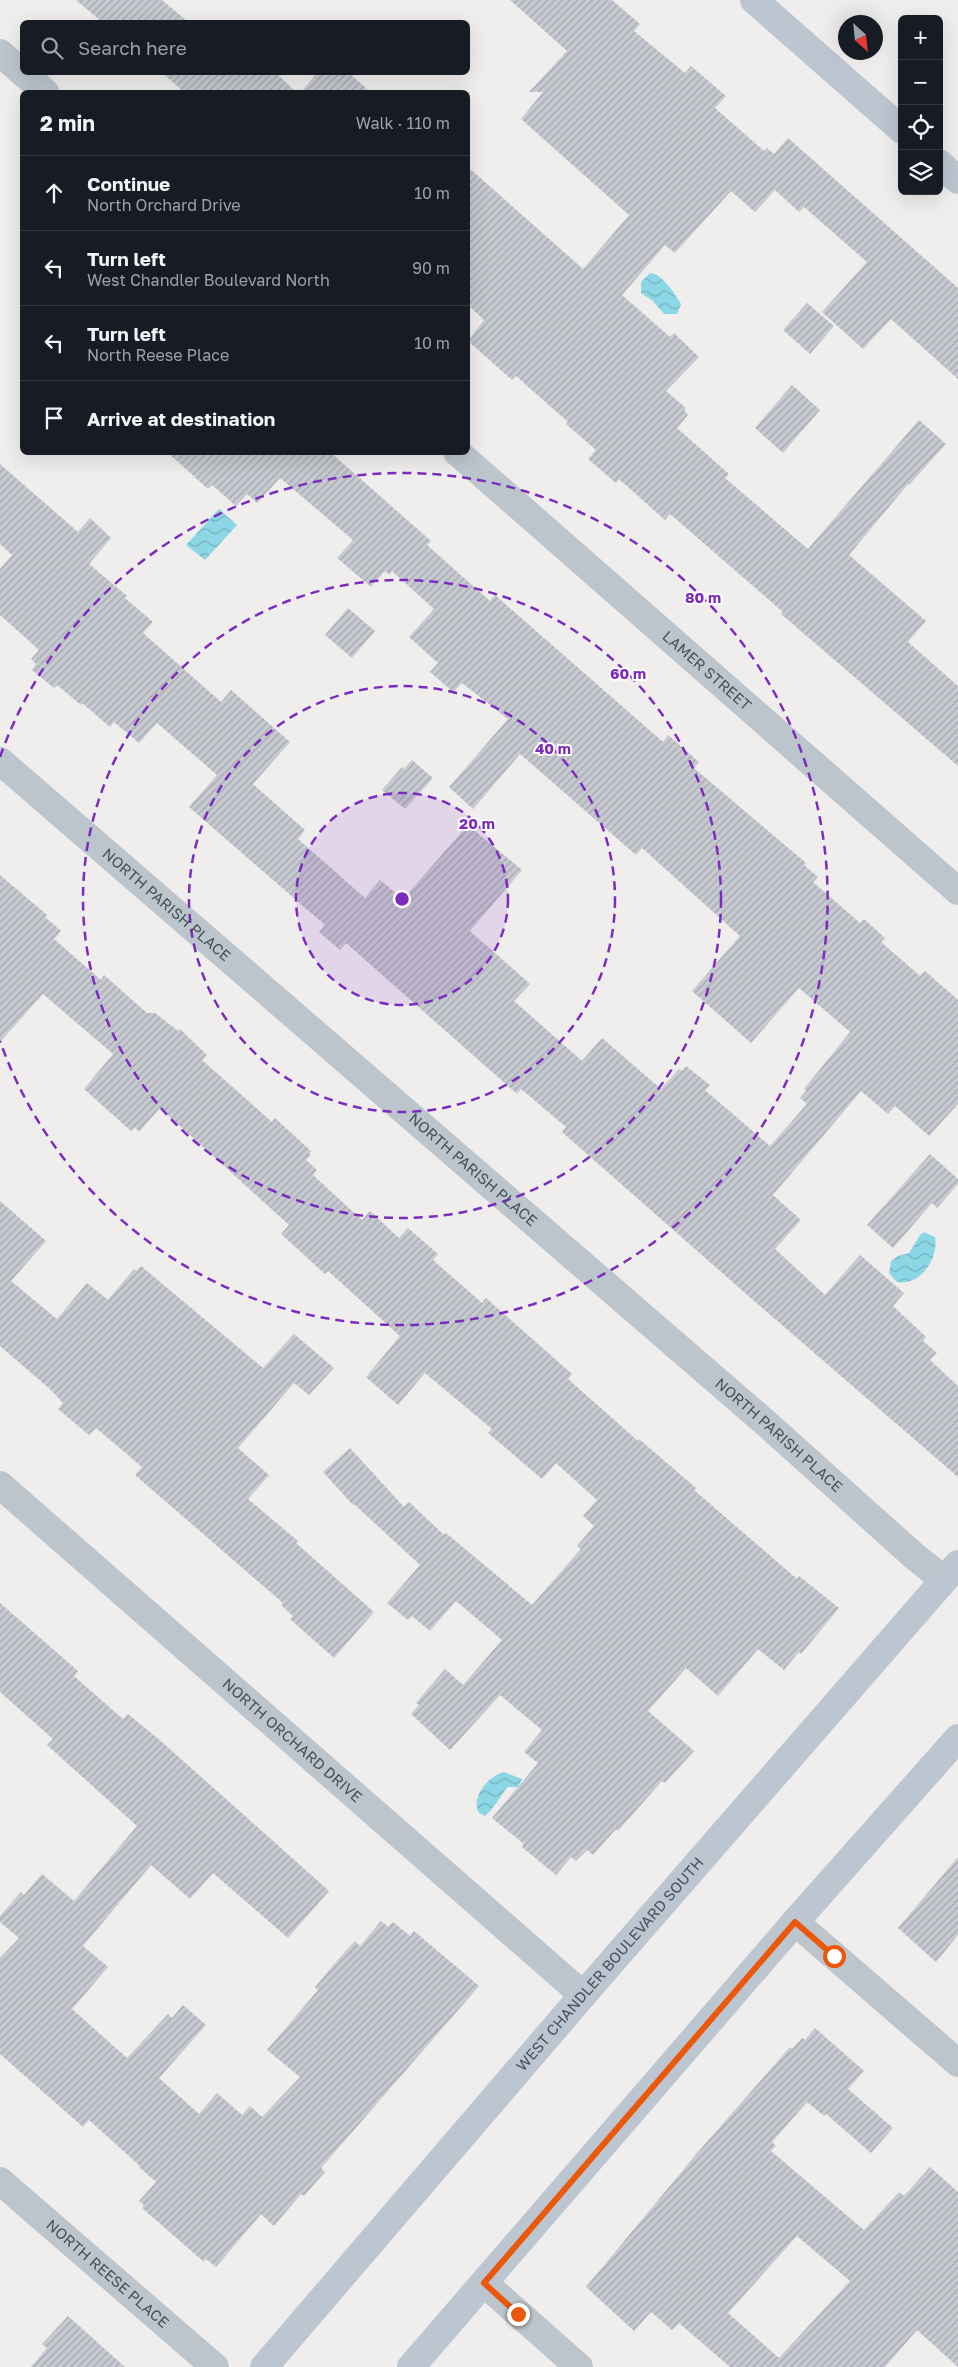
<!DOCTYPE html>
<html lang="en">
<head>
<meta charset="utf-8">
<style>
  body { margin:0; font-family:"Golos Text",sans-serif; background:#20242c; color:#f1f3f6 }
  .controls { position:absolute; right:15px; top:15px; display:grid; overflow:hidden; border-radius:8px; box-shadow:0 5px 20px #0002 }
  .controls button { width:45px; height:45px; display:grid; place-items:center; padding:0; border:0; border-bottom:1px solid #363941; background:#171b24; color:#f1f3f6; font:25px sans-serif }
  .compass { position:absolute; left:838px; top:15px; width:45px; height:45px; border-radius:50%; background:#171b24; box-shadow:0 5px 20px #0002; rotate:153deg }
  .stop { position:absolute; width:15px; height:15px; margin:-11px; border:4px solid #ea580c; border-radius:50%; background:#fff }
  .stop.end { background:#ea580c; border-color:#fff; box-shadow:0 1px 5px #0008 }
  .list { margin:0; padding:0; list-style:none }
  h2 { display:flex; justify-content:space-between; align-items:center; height:65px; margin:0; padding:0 20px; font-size:21px }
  h2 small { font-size:16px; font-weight:400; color:#9ea1a6 }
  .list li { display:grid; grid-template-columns:32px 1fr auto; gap:15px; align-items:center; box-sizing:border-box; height:75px; padding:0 20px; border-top:1px solid #363941 }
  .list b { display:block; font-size:19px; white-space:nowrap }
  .list p { margin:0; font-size:16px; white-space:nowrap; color:#9ea1a6 }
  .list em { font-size:16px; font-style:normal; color:#9ea1a6 }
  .icon { flex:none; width:28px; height:28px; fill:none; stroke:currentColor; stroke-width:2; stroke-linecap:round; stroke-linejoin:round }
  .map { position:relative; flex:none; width:958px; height:2367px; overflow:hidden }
  .search { position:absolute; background:#171b24; box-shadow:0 5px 20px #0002; left:20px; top:20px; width:450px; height:55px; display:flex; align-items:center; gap:12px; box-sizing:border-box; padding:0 18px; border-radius:8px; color:#9ea1a6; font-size:19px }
  .panel { position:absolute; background:#171b24; box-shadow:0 5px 20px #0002; left:20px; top:90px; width:450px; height:365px; border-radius:8px }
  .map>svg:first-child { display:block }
  .water { fill:url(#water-waves) }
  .building { fill:url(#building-hatch); fill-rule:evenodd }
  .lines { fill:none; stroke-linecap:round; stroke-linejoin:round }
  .street { stroke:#bcc5cc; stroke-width:28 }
  .secondary { stroke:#bcc6d0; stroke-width:28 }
  .route { stroke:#ea580c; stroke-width:6 }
  .ring { fill:none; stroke:#7b2cbf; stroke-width:2.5; stroke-dasharray:9 6 }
  .labels { text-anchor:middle; stroke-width:4; stroke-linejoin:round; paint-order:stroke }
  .street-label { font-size:15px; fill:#465159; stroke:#fff }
  .centre { fill:#7b2cbf; stroke:#fff; stroke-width:2.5 }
  .ring-label { font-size:15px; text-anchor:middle; font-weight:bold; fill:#7b2cbf; stroke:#fff; stroke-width:4; stroke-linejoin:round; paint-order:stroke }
</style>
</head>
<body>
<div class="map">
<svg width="958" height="2367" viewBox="0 0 958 2367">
  <defs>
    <pattern id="water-waves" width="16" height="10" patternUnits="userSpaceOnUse" patternTransform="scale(1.25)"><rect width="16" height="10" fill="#8cd7e6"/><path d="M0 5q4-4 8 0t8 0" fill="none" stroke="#74b1bd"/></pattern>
    <pattern id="building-hatch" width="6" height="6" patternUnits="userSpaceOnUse" patternTransform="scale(1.25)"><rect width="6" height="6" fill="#c7cad0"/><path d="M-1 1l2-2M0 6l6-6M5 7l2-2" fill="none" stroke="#a3a6ac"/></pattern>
  </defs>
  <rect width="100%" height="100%" fill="#f0eded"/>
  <g class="water">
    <path d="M650,273C662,273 675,294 681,304L677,314H664L653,301L641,293V282Z"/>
    <path d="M219,509L237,525L205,560L186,545Z"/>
    <path d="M924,1232L935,1237C939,1258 921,1286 897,1282L889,1273L891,1261L898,1256L909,1253L920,1235Z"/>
    <path d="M504,1772L522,1779L518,1787H508C500,1796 494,1809 485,1816L479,1813C470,1798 489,1775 504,1772Z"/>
  </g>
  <g class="building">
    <path d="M76,0H162L188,22H102Z"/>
    <path d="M510,0H612L640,24L634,31L685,73L691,66L726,96L715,108L764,151L767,148L774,154L788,138L958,288V379L891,319L863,349L822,312L867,262L804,207L799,212L775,190L755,212L731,191L675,253L665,245L622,295L670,337L674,333L699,357L666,391L686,408L684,410L688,415L677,428L729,474L725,478L808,549L919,420L946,444L909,485L908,484L849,555L926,621L908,642L958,686V766L781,614L783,612L670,514L665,520L619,479L616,483L588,459L596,450L566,424L568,422L516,376L512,380L468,341L484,320L468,305V167L583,269L629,215L521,119L543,92H529L567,51Z"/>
    <path d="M161,72H275L296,92H184Z"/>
    <path d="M318,72H348L370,92H301Z"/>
    <path d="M807,303L834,326L810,354L783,330Z"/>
    <path d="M792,385L820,410L783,453L755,428Z"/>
    <path d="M167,452H330L431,541L427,545L490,601L495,595L663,742L668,735L699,762L694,768L806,863L804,865L818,877L813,882L860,923L864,919L885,938L881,942L920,976L925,971L958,1000V1104L929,1136L895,1106L888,1114L861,1091L773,1195L801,1220L775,1249L825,1295L860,1255L904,1293L893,1306L926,1337L923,1341L937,1353L930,1360L958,1386V1477L761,1307L562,1132L566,1127L521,1089L517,1094L346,943L340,950L319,932L325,925L189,807L217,775L157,723L139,743L114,722L110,727L82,703L81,705L57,685L54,688L32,670L36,664L31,659L39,650L0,615V569L12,555L0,544V464L78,532L90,518L111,538L89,564L127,596L125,598L153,622L143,633L221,702L231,690L290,742L253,784L305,830L298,839L365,898L380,880L403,899L468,825L522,870L470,931L530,984L514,1001L582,1061L602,1038L661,1089L679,1069L682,1071L686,1066L710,1085L705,1090L770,1146L807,1104L800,1098L806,1091L804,1089L850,1032L799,988L751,1043L692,991L740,936L642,848L636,855L520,754L473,809L449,787L508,719L462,683L453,692L430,672L438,663L409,637L434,609L392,571L390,575L385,571L371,587L337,558L353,540L280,478L257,503L247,494L236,506L212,485L208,489Z"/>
    <path d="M348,608L375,631L352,658L325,635Z"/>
    <path d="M412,760L433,778L405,809L382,790L402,767L404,769Z"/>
    <path d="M0,875L47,915L45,917L61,931L54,939L101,980L104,975L147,1013H155L178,1031L180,1029L207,1055L202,1060L272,1122L275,1118L311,1151L309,1153L311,1155L306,1160L317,1170L313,1175L362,1220L370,1211L399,1238L408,1228L438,1254L433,1260L482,1303L486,1298L572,1374L568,1379L638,1441L639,1439L696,1488L694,1490L797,1579L799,1576L839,1608L801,1654L799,1652L784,1670L758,1649L718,1696L686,1668L648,1711L694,1751L665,1783L662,1781L618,1831L616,1829L593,1855L587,1850L576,1861L571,1857L556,1875L522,1847L524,1844L492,1818L538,1763L524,1752L542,1730L500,1695L450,1750L411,1714L419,1705L416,1703L445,1669L463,1685L502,1640L456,1601L430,1631L412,1616L408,1620L387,1603L420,1565L354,1504L353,1505L323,1472L350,1448L404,1507L409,1502L444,1535L446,1533L532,1605L581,1549L577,1546L594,1526L583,1516L597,1500L556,1463L542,1479L488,1433L492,1429L425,1373L398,1405L366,1377L400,1336L328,1271L325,1274L281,1234L289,1225L160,1108L139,1132L135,1127L131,1131L84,1089L113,1054L43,994L0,1042Z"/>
    <path d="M930,1154L958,1179V1184L937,1208L932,1203L893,1248L867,1225Z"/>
    <path d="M0,1201L46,1241L11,1281L57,1319L87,1283L108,1300L134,1269L136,1271L141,1266L263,1368L294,1334L334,1368L309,1395L294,1383L238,1448L269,1475L248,1499L298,1541L296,1543L374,1612L334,1658L290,1619L293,1616L281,1605L283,1603L135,1475L142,1467L96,1428L89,1435L58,1409L63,1403L51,1390L0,1346Z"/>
    <path d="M0,1603L78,1671L74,1676L123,1719L128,1714L162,1742L329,1891L288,1938L213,1873L190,1899L151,1865L83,1946L108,1967L72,2009L127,2058L168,2014L172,2018L183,2005L206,2025L159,2078L199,2114L217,2093L242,2115L250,2106L262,2117L300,2077L267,2050L318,1990L315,1987L335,1963L355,1941L360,1946L381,1921L388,1927L393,1922L410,1936L414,1931L479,1986L321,2168L325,2172L304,2196L301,2194L274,2226L261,2214L216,2267L206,2259L204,2262L142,2208L144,2205L139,2201L156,2182L139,2167L140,2166L89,2120L83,2127L0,2054V1958L19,1938L0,1922V1916L21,1892L24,1895L42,1874L74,1901L137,1826L47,1745L53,1739L0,1692Z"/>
    <path d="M958,1857V1935L936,1962L898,1928Z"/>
    <path d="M815,2028L864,2071L848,2089L893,2128L871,2153L826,2114L824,2116L807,2102L772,2142L776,2146L771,2151L864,2230L899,2192L904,2196L930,2167L958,2192V2367L917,2330L885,2367H730L679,2323L672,2330L651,2312L634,2331L586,2287L698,2152L790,2047L792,2049L802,2038L805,2040ZM797,2236L850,2281L779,2358L728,2313Z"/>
    <path d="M68,2316L125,2367H31L47,2348L42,2344Z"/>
  </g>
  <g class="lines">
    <g class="street">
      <path d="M0,53L45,92"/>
      <path id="s1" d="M457,452L958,891"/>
      <path id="s2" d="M0,761L768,1425L913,1555L944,1580"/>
      <path id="s3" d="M0,1485L583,1995"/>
      <path d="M795,1922L958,2063"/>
      <path id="s4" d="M0,2181L215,2367"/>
      <path d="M484,2283L579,2367"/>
    </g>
    <g class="secondary">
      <path d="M754,0L902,130"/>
      <path d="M939,163L958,180"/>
      <path id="s5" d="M264,2367L583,1995L958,1564"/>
      <path d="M411,2367L795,1922L958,1738"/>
    </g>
  </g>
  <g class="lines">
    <path class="route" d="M518,2314L484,2283L795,1922L834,1956"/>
  </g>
  <circle cx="402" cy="899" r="106" fill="#7b2cbf" fill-opacity=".12"/>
  <g class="ring">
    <circle cx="402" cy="899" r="106"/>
    <circle cx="402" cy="899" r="213"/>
    <circle cx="402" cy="899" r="319"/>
    <path d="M0 757A426 426 0 1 1 0 1041"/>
  </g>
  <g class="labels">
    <g class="street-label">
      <text dy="5" stroke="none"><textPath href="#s1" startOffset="332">LAMER STREET</textPath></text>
      <text dy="5" stroke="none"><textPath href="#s2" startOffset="220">NORTH PARISH PLACE</textPath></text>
      <text dy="5" stroke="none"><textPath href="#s2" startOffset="625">NORTH PARISH PLACE</textPath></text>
      <text dy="5" stroke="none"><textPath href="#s2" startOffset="1030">NORTH PARISH PLACE</textPath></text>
      <text dy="5" stroke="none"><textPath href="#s3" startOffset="388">NORTH ORCHARD DRIVE</textPath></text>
      <text dy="5" stroke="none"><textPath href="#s5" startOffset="531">WEST CHANDLER BOULEVARD SOUTH</textPath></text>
      <text dy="5" stroke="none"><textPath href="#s4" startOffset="142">NORTH REESE PLACE</textPath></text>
    </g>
  </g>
  <circle cx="402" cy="899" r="8" class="centre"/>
  <g class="ring-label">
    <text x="703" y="603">80 m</text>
    <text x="628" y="679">60 m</text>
    <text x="553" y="754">40 m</text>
    <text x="477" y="829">20 m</text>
  </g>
</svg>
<div class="controls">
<button>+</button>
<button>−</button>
<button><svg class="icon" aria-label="locate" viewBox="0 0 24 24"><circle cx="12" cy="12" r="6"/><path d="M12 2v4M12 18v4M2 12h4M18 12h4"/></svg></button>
<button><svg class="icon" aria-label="layers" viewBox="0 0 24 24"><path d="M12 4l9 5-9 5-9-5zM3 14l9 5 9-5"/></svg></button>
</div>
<svg class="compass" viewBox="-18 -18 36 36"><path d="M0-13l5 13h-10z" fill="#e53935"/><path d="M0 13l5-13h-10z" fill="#9ea1a6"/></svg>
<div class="stop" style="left:834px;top:1956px"></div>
<div class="stop end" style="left:518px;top:2314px"></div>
<div class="search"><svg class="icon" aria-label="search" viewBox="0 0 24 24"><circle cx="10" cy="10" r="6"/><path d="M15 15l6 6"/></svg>Search here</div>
<section class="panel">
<h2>2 min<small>Walk · 110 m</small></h2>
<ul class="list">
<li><svg class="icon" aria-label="ahead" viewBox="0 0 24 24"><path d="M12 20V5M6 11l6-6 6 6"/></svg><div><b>Continue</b><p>North Orchard Drive</p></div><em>10 m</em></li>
<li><svg class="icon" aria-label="left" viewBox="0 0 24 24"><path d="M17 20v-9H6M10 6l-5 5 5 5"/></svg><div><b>Turn left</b><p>West Chandler Boulevard North</p></div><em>90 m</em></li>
<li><svg class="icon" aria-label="left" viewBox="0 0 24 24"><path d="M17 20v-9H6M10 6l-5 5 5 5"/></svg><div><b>Turn left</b><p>North Reese Place</p></div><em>10 m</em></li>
<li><svg class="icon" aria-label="arrive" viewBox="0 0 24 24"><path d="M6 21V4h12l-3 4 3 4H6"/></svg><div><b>Arrive at destination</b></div></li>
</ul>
</section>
</div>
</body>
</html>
